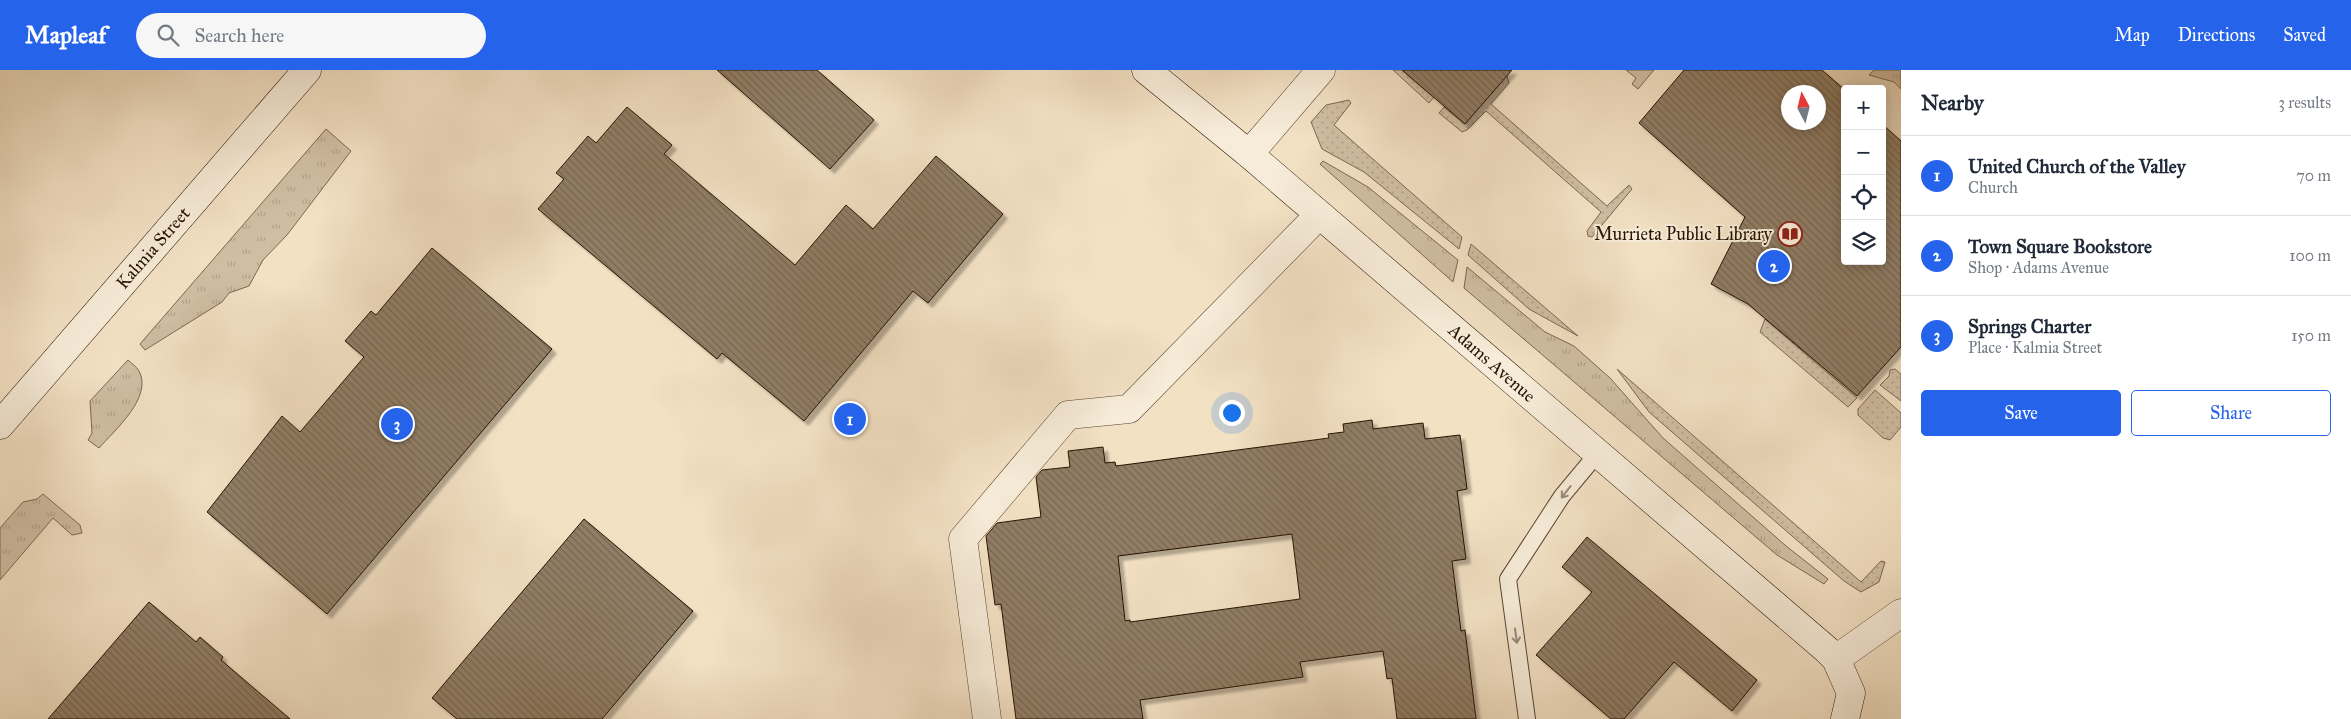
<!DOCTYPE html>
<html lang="en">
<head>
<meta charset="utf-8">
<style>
  body { margin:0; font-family:"IM FELL Great Primer",serif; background:#f6f6f7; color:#1f2937 }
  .controls { position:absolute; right:15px; top:15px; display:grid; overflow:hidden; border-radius:5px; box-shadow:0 2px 12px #0003 }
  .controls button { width:45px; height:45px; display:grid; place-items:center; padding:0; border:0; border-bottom:1px solid #e0e1e3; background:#fff; color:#1f2937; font:25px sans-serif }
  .compass { position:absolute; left:1781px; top:15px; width:45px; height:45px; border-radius:50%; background:#fff; box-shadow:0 2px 12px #0003; rotate:353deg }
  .you { position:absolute; left:1231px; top:342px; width:18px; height:18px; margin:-12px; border:4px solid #fff; border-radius:50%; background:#1a73e8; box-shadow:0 0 0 8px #1a73e833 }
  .badge { display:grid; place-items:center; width:32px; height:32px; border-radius:50%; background:#2563eb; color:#fff; font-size:16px; font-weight:700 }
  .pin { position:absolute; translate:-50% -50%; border:2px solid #fff; box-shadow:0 1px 5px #0006 }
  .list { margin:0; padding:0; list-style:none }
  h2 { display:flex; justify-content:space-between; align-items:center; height:65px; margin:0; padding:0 20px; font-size:21px }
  h2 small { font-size:16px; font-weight:400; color:#747a83 }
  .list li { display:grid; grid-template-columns:32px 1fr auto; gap:15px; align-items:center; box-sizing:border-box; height:80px; padding:0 20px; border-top:1px solid #e0e1e3 }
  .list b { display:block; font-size:19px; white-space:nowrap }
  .list p { margin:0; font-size:16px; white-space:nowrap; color:#747a83 }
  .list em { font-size:16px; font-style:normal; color:#747a83 }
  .actions { display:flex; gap:10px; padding:15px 20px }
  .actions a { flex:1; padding:11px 0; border:1px solid #2563eb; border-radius:5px; text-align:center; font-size:18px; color:#2563eb }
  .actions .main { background:#2563eb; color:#fff }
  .icon { flex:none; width:28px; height:28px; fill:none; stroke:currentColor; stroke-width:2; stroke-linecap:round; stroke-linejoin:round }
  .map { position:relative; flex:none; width:1901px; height:649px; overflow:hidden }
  header { display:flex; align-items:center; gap:30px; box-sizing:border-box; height:70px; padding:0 25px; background:#2563eb; color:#fff }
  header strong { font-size:24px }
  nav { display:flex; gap:28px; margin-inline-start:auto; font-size:18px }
  .search { width:350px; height:45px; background:#f6f6f7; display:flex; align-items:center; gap:12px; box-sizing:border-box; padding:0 18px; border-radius:28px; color:#747a83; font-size:19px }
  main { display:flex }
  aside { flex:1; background:#fff }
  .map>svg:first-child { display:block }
  .grass { fill:url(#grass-tufts); stroke:#7c6852 }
  .park { fill:url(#park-dots); stroke:#7c6852 }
  .building { fill:url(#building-back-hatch); stroke:#271301; fill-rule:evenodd; filter:url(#shadow) }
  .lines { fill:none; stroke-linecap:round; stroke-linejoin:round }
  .lane-casing { stroke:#5a4632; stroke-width:18 }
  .street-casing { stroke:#5a4632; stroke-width:29 }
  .secondary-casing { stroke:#271301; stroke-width:29 }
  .lane { stroke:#f7ecd9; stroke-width:16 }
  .street { stroke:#f7ecd9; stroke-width:28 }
  .secondary { stroke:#f7ecd9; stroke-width:28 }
  .oneway { stroke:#998a78 }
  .labels { text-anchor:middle; stroke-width:4; stroke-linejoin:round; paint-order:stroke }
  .poi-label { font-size:18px; fill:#271301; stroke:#f7ecd9; text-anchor:end }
  .street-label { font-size:18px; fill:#271301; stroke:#f7ecd9 }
</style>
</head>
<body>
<header>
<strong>Mapleaf</strong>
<div class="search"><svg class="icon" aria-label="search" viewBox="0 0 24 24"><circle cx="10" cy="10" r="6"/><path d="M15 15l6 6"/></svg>Search here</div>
<nav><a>Map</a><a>Directions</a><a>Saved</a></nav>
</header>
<main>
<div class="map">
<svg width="1901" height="649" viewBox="0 0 1901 649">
  <defs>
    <pattern id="grass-tufts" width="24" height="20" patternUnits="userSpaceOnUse" patternTransform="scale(1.25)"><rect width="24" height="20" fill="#d0bea3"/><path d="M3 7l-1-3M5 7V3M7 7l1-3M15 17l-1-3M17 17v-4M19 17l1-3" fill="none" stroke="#b3a28b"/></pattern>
    <pattern id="park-dots" width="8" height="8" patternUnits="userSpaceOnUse" patternTransform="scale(1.25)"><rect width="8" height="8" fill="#d0bea3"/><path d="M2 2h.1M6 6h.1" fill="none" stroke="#b3a28b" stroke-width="1.8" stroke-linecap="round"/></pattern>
    <pattern id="building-back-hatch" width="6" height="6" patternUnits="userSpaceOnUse" patternTransform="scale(1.25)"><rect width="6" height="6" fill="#917e66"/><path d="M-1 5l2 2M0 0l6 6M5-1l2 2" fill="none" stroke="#766652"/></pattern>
    <filter id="shadow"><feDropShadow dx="4.5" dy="4.5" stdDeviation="1" flood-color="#0004"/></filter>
  </defs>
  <rect width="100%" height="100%" fill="#f3e1c4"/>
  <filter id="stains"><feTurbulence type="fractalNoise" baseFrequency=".004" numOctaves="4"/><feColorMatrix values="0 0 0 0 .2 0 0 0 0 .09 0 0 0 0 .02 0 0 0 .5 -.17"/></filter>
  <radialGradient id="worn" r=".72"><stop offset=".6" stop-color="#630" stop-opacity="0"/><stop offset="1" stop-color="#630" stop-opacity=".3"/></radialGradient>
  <g class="grass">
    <path d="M1626,0H1654L1638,19L1632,14L1636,8Z"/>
    <path d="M1874,0H1901V19L1894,12L1869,5Z"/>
    <path d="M326,59L351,81L287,165L263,190L249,216L229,223L222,232L145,280L140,274Z"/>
    <path d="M1323,91L1368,117L1458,190L1453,212L1320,94Z"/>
    <path d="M1467,197L1545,262L1574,276L1610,308L1663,368L1786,476L1828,509L1824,514L1777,485L1464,218Z"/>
    <path d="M128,290C131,293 137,297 139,301C153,327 115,360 99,378L88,370L92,363L90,331Z"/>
    <path d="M43,424L80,455L82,463L72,465L53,448L0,510V458L23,432L37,429Z"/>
  </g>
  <g class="park">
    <path d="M1393,0H1402L1434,27L1429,33Z"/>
    <path d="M1500,0L1507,6L1509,13L1491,34L1607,136L1629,115L1632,119L1592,167L1588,166L1587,161L1601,142L1486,41L1467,60L1462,62L1439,43L1444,37L1465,54L1501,12Z"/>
    <path d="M1349,30L1351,33L1334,55L1462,167L1459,179L1364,102L1322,79L1311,52L1326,35Z"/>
    <path d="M1471,174L1578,266L1529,239L1468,185Z"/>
    <path d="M1765,249L1857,328L1848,337L1760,262Z"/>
    <path d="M1617,299L1861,512L1881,491L1885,492L1879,512L1861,522L1844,511L1649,342Z"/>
    <path d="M1895,299L1901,304V331L1880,315L1889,306L1890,300Z"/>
    <path d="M1875,320L1901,343V357L1890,370L1883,368L1858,345V339Z"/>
  </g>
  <g class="building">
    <path d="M717,0H817L874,50L830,99Z"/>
    <path d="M1402,0H1512L1465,54Z"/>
    <path d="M1684,0H1822L1845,20V191H1882V54L1901,71V277L1857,326L1748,234L1711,214L1745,147L1639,53ZM1788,22H1818V52H1788Z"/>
    <path d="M627,37L672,75L664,84L795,195L846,135L873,159L936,86L1003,144L928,233L913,221L804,351L722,283L717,289L538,139L564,109L556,103L588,66L596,73Z"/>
    <path d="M432,178L552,279L327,544L207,442L282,346L300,362L364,287L345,271L371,241L376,245Z"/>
    <path d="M1372,350L1373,359L1423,353L1425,369L1460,365L1467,419L1457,421L1466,489L1452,491L1461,561L1465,560L1476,649H1397L1392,608L1387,609L1383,581L1300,592L1303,607L1140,630L1143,649H1016L1001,534L995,535L986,466L997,453L1041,447L1036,407L1042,400L1070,397L1068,381L1103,377L1105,393L1115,392L1116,396L1329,368L1328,364L1344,362L1343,354ZM1292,464L1300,529L1130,552V550L1125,551L1118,486Z"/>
    <path d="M584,449L693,541L602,649H457L432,628Z"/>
    <path d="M1587,467L1757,610L1732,641L1674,592L1624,649H1611L1536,585L1592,522L1562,497Z"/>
    <path d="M149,532L196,572L200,567L223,587L221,590L290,649H48Z"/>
  </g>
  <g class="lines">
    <defs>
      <path id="lane" d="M1527,649L1508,509L1562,426L1597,384"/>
      <g id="street">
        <path d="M1249,84L1321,0"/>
        <path d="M1836,589L1901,543"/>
        <path d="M987,649L963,469L1068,345L1129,339L1319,145"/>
      </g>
      <g id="secondary">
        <path d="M1146,0L1249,84L1827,580L1836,589L1851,623L1845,649"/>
        <path d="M0,355L307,0"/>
      </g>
    </defs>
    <use href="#lane" class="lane-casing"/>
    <use href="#street" class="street-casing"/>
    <use href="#secondary" class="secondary-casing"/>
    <use href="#lane" class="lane"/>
    <use href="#street" class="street"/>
    <use href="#secondary" class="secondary"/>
  </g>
  <defs><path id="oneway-shaft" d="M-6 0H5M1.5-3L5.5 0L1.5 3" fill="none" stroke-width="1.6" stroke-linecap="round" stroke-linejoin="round" transform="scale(1.25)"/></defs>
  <g class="oneway">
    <use href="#oneway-shaft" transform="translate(1566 422) rotate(128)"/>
    <use href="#oneway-shaft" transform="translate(1516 566) rotate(82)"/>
  </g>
  <defs>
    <symbol id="library-ring" viewBox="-11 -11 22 22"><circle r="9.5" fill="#f7ecd9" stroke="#8f2418" stroke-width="1.5"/><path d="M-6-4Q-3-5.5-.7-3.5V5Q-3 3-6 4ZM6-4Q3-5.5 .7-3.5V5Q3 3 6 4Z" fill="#8f2418"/></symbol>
  </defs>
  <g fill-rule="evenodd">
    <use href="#library-ring" x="1776" y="150" width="28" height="28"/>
  </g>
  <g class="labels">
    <g class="poi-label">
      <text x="1772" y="170">Murrieta Public Library</text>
    </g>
    <g class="street-label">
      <text transform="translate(153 178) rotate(-49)" y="6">Kalmia Street</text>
      <text transform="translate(1492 293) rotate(41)" y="6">Adams Avenue</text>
    </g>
  </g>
  <rect width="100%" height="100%" filter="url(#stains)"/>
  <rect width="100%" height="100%" fill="url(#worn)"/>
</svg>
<div class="controls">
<button>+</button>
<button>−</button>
<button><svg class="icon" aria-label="locate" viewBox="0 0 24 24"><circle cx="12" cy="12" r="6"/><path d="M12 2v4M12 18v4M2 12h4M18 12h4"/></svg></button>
<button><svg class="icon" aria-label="layers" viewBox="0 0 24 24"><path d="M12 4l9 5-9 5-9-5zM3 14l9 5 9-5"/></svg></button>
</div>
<svg class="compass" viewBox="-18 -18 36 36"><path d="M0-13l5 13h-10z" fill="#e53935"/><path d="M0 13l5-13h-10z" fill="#747a83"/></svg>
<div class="you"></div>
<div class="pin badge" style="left:850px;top:349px">1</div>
<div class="pin badge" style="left:1774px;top:196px">2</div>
<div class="pin badge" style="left:397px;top:354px">3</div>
</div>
<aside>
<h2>Nearby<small>3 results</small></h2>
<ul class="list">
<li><span class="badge">1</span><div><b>United Church of the Valley</b><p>Church</p></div><em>70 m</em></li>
<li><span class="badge">2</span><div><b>Town Square Bookstore</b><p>Shop · Adams Avenue</p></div><em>100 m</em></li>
<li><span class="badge">3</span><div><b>Springs Charter</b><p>Place · Kalmia Street</p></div><em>150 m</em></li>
</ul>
<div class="actions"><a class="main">Save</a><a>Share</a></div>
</aside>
</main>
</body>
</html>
